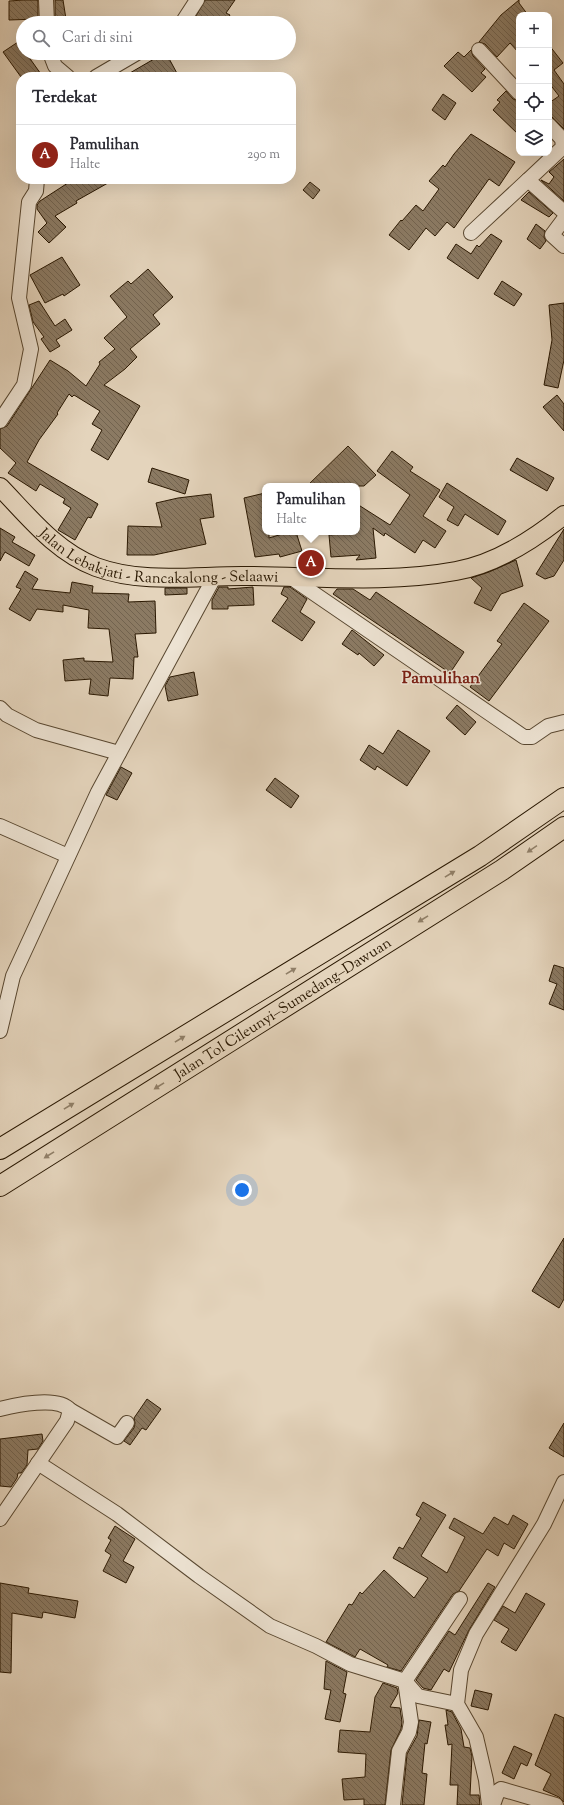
<!DOCTYPE html>
<html lang="id">
<head>
<meta charset="utf-8">
<style>
  body { margin:0; font-family:"Sorts Mill Goudy",serif; background:#f2f2f3; color:#2b2b33 }
  .controls { position:absolute; right:12px; top:12px; display:grid; overflow:hidden; border-radius:8px; box-shadow:0 4px 16px #0002 }
  .controls button { width:36px; height:36px; display:grid; place-items:center; padding:0; border:0; border-bottom:1px solid #e1e1e2; background:#fff; color:#2b2b33; font:20px sans-serif }
  .you { position:absolute; left:242px; top:1190px; width:14px; height:14px; margin:-10px; border:3px solid #fff; border-radius:50%; background:#1a73e8; box-shadow:0 0 0 6px #1a73e833 }
  .badge { display:grid; place-items:center; width:26px; height:26px; border-radius:50%; background:#8f2418; color:#fff; font-size:13px; font-weight:700 }
  .pin { position:absolute; translate:-50% -50%; border:2px solid #fff; box-shadow:0 1px 4px #0006 }
  .popup { position:absolute; left:262px; top:483px; width:98px; height:52px; box-sizing:border-box; display:grid; place-content:center; border-radius:8px; background:#fff; filter:drop-shadow(0 1px 3px #0005); font-size:13px; white-space:nowrap; color:#7c7c81 }
  .popup b { font-size:15px; color:#2b2b33 }
  .popup::after { content:''; position:absolute; left:50%; top:100%; margin-left:-8px; border:8px solid transparent; border-top-color:#fff }
  .list { margin:0; padding:0; list-style:none }
  h2 { display:flex; justify-content:space-between; align-items:center; height:52px; margin:0; padding:0 16px; font-size:17px }
  h2 small { font-size:13px; font-weight:400; color:#7c7c81 }
  .list li { display:grid; grid-template-columns:26px 1fr auto; gap:12px; align-items:center; box-sizing:border-box; height:60px; padding:0 16px; border-top:1px solid #e1e1e2 }
  .list b { display:block; font-size:15px; white-space:nowrap }
  .list p { margin:0; font-size:13px; white-space:nowrap; color:#7c7c81 }
  .list em { font-size:13px; font-style:normal; color:#7c7c81 }
  .icon { flex:none; width:22px; height:22px; fill:none; stroke:currentColor; stroke-width:2; stroke-linecap:round; stroke-linejoin:round }
  .map { position:relative; flex:none; width:564px; height:1805px; overflow:hidden }
  .search { position:absolute; background:#fff; box-shadow:0 4px 16px #0002; left:16px; top:16px; width:280px; height:44px; display:flex; align-items:center; gap:10px; box-sizing:border-box; padding:0 14px; border-radius:22px; color:#7c7c81; font-size:15px }
  .panel { position:absolute; background:#fff; box-shadow:0 4px 16px #0002; left:16px; top:72px; width:280px; height:112px; border-radius:16px }
  .map>svg:first-child { display:block }
  .building { fill:url(#building-back-hatch); stroke:#2a1802 }
  .lines { fill:none; stroke-linecap:round; stroke-linejoin:round }
  .minor-casing { stroke:#584730; stroke-width:16 }
  .major-casing { stroke:#2a1802; stroke-width:20 }
  .highway-casing { stroke:#2a1802; stroke-width:22 }
  .minor { stroke:#ede3d3; stroke-width:14 }
  .major { stroke:#e4d4bc; stroke-width:18 }
  .highway { stroke:#e4d4bc; stroke-width:20 }
  .oneway { fill:#907f68 }
  .labels { text-anchor:middle; stroke-width:3; stroke-linejoin:round; paint-order:stroke }
  .street-label { font-size:15px; fill:#2a1802; stroke:#ede3d3 }
  .quarter-label { font-size:17px; font-weight:bold; fill:#7a1f14; stroke:#ede3d3 }
</style>
</head>
<body>
<div class="map">
<svg width="564" height="1805" viewBox="0 0 564 1805">
  <defs>
    <pattern id="building-back-hatch" width="6" height="6" patternUnits="userSpaceOnUse"><rect width="6" height="6" fill="#8b7a63"/><path d="M-1 5l2 2M0 0l6 6M5-1l2 2" fill="none" stroke="#72634f"/></pattern>
  </defs>
  <rect width="100%" height="100%" fill="#e4d4bc"/>
  <filter id="stains"><feTurbulence type="fractalNoise" baseFrequency=".005" numOctaves="4"/><feColorMatrix values="0 0 0 0 .2 0 0 0 0 .09 0 0 0 0 .02 0 0 0 .5 -.17"/></filter>
  <radialGradient id="worn" r=".72"><stop offset=".6" stop-color="#630" stop-opacity="0"/><stop offset="1" stop-color="#630" stop-opacity=".3"/></radialGradient>
  <g class="building">
    <path d="M24,0H38V19L9,20V1Z"/>
    <path d="M55,0H63L66,19H55Z"/>
    <path d="M205,0H235L226,13L230,15L225,23H192Z"/>
    <path d="M519,0V3L528,15H519V53L510,43L497,57L485,44L479,42L501,15Z"/>
    <path d="M18,42L23,49V53H26L43,77H21L3,52Z"/>
    <path d="M549,45L563,63L554,70L564,84V129L549,114V103L559,96L549,83Z"/>
    <path d="M471,50L473,56L485,69L481,73L486,77L472,92L444,66L458,52L464,57Z"/>
    <path d="M151,53H166L179,77H123L154,59Z"/>
    <path d="M506,91L513,99L519,101V135L493,110L500,102L497,100Z"/>
    <path d="M443,94L456,103L445,120L432,110Z"/>
    <path d="M471,134L515,162L499,186L489,179L454,228L447,222L435,236L426,228L409,250L389,235L401,220L402,221L416,205L423,211L439,189L429,181L443,165L445,167L454,154Z"/>
    <path d="M564,159V201L541,180L549,184L554,177L549,172Z"/>
    <path d="M74,179H115L76,201L77,203L55,216L66,227L49,243L38,232L47,223L37,209V205L40,201Z"/>
    <path d="M310,182L320,190L313,199L303,190Z"/>
    <path d="M529,192L553,213L549,217L521,200Z"/>
    <path d="M536,224L545,231L544,237L546,241L540,249L527,239Z"/>
    <path d="M491,234L502,241L478,279L447,258L456,244L471,254L477,245L479,247Z"/>
    <path d="M62,257L80,285L64,296L63,294L45,303L30,275Z"/>
    <path d="M148,269L173,297L153,315L160,324L130,349L137,357L125,369L104,385L140,406L108,460L91,450L102,430L92,424L100,411L74,395L72,397L69,394L57,413L58,414L39,440L27,462L98,504L91,518L88,517L75,540L58,530L71,508L63,503L65,499L40,484L36,491L8,473L16,463L0,448V429L7,426L50,360L68,371L86,386L100,364L99,362L115,349L104,338L127,317L110,296L128,281L131,284Z"/>
    <path d="M502,281L522,294L514,306L494,294Z"/>
    <path d="M39,301L55,326L65,319L72,330L56,340L60,346L50,352L41,339L44,337L33,322L29,305Z"/>
    <path d="M564,303V360L558,388L544,385L552,340L549,305Z"/>
    <path d="M557,395L564,404V431L543,407Z"/>
    <path d="M348,446L376,475L364,486H307Z"/>
    <path d="M392,451L413,467L410,471L440,490L423,516L446,531L435,548L423,540L415,553L385,533L384,536L373,528L376,558L356,560L360,555L331,557L329,535L357,533V504L390,525L410,495L377,471Z"/>
    <path d="M517,458L554,478L547,491L510,470Z"/>
    <path d="M152,468L189,480L185,494L148,482Z"/>
    <path d="M447,483L506,521L498,535L465,514L458,526L447,520L454,507L439,497Z"/>
    <path d="M265,493V532H269V538L289,532H296L302,551L280,557L279,554L255,557L244,498Z"/>
    <path d="M211,494L214,517L200,519L206,544L154,555H127L128,526L162,527L156,503L178,498Z"/>
    <path d="M0,528L15,537L12,542L35,555L29,566L5,552L0,561Z"/>
    <path d="M564,529V560L554,576L545,579L536,574Z"/>
    <path d="M516,560L523,586L501,594L491,611L474,603L482,588L471,578L489,572Z"/>
    <path d="M25,571L38,579L32,589L70,593L72,582L93,586L92,593L129,594L128,602L155,601L156,633L135,634L138,657H134L133,679L110,678L108,696L89,694L91,679L65,681L63,660L84,658V661L113,662L109,629L88,628L89,610L63,605V612L37,609L30,621L9,609L21,589L16,587Z"/>
    <path d="M219,587H228V589L253,587L254,605L228,606V609H212V600Z"/>
    <path d="M284,587H290L307,599L300,612L315,622L302,641L272,621L288,598L281,594Z"/>
    <path d="M165,588H187V594L165,595Z"/>
    <path d="M337,589H353L370,600L376,592L464,652L450,673L333,594Z"/>
    <path d="M524,603L549,621L489,701L470,687L502,644L497,641Z"/>
    <path d="M352,630L384,655L374,666L359,653L358,655L342,644Z"/>
    <path d="M194,672L198,695L168,701L165,686L170,677Z"/>
    <path d="M457,705L476,722L465,735L446,718Z"/>
    <path d="M398,730L430,751L407,786L377,766L375,770L360,760L369,745L383,754Z"/>
    <path d="M121,767L132,773L117,800L106,795Z"/>
    <path d="M275,778L299,796L291,808L266,790Z"/>
    <path d="M554,965L564,968V1010L549,1004L557,984L549,981Z"/>
    <path d="M564,1238V1299L559,1308L532,1291Z"/>
    <path d="M147,1399L161,1409L146,1430L142,1428L130,1445L124,1441L134,1428L135,1423L134,1418Z"/>
    <path d="M564,1423V1457L549,1448Z"/>
    <path d="M42,1434L43,1441L38,1449L28,1450L27,1465L21,1473H18L17,1478L11,1487L0,1486V1439Z"/>
    <path d="M423,1502L446,1515L421,1556L447,1573L465,1537L449,1528L454,1518L483,1534L494,1517L508,1525L513,1515L528,1524L514,1549L504,1543L498,1556L487,1549L459,1591L453,1594L401,1671L387,1667L388,1665L360,1649L355,1657L326,1642L349,1604L352,1605L360,1592L362,1594L384,1570L414,1598L428,1578L393,1558L399,1547L403,1549L421,1518L416,1515Z"/>
    <path d="M115,1526L135,1539L123,1561L134,1567L126,1583L103,1571L111,1555L105,1551L111,1540L108,1538Z"/>
    <path d="M0,1583L29,1588L28,1593L78,1601L75,1618L43,1612L42,1618L12,1613L11,1673L0,1672Z"/>
    <path d="M488,1583L495,1587L469,1630L449,1672L444,1669L431,1690L423,1688L416,1680L449,1631L455,1635Z"/>
    <path d="M526,1593L545,1604L516,1651L501,1642L509,1629L494,1620L503,1606L515,1613Z"/>
    <path d="M326,1661L347,1672L343,1693L346,1694L340,1722L325,1719L331,1690L324,1689Z"/>
    <path d="M383,1683L397,1688L398,1693L390,1707L400,1708L402,1722L401,1729L391,1750L385,1805H364V1799L344,1800L342,1779L365,1777L366,1754L338,1752L340,1730L370,1732L375,1697Z"/>
    <path d="M475,1690L492,1694L488,1710L471,1706Z"/>
    <path d="M446,1710L452,1712L461,1729L464,1747L470,1748L472,1756L470,1795H479L480,1805H457L458,1785H450L452,1744L448,1745L445,1725H448Z"/>
    <path d="M555,1714L564,1718V1802L559,1797L543,1790L551,1774L535,1765Z"/>
    <path d="M419,1720L431,1722L427,1744L425,1743L422,1773L427,1774L424,1805H402L407,1754L417,1736Z"/>
    <path d="M514,1746L532,1754L527,1766L521,1763L514,1779L502,1773Z"/>
  </g>
  <g class="lines">
    <defs>
      <g id="minor">
        <path d="M46,0L47,23"/>
        <path d="M182,23L197,0"/>
        <path d="M479,50L519,93"/>
        <path d="M50,53L55,66L68,77"/>
        <path d="M96,77L137,53"/>
        <path d="M549,125L562,139L563,147L528,180L564,212"/>
        <path d="M564,219L552,235L564,246"/>
        <path d="M471,233L528,180"/>
        <path d="M0,421L24,385L31,349L19,298L29,202L36,191L37,179"/>
        <path d="M290,577L524,737H532L548,726L564,722"/>
        <path d="M0,708L7,715L36,730L119,753"/>
        <path d="M0,826L68,856"/>
        <path d="M0,1031L13,976L98,792L215,576"/>
        <path d="M0,1409C16,1405 58,1396 70,1410L67,1421L0,1519"/>
        <path d="M70,1410L117,1437L127,1423"/>
        <path d="M38,1463L117,1514L199,1576L270,1626L316,1646L350,1664L405,1681L418,1696L457,1704"/>
        <path d="M393,1805L399,1751L409,1732L411,1722L405,1681L460,1599"/>
        <path d="M489,1805L486,1780L476,1737L457,1704L461,1670L476,1634L544,1524L564,1482"/>
        <path d="M493,1805L498,1791L501,1789L556,1805"/>
      </g>
      <g id="major">
        <path id="s1" d="M0,487C29,517 56,552 96,567C142,584 193,576 242,576C313,576 386,584 456,571C496,564 533,540 564,515"/>
      </g>
      <g id="highway">
        <path d="M0,1149L480,856L564,798"/>
        <path id="s2" d="M0,1186L502,870L564,827"/>
      </g>
    </defs>
    <use href="#minor" class="minor-casing"/>
    <use href="#major" class="major-casing"/>
    <use href="#highway" class="highway-casing"/>
    <use href="#minor" class="minor"/>
    <use href="#major" class="major"/>
    <use href="#highway" class="highway"/>
  </g>
  <defs><path id="oneway-solid" d="M-6-.8H1V-3.2L6.5 0L1 3.2V.8H-6Z"/></defs>
  <g class="oneway">
    <use href="#oneway-solid" transform="translate(532 849) rotate(146)"/>
    <use href="#oneway-solid" transform="translate(450 874) rotate(-31)"/>
    <use href="#oneway-solid" transform="translate(423 919) rotate(148)"/>
    <use href="#oneway-solid" transform="translate(291 971) rotate(-31)"/>
    <use href="#oneway-solid" transform="translate(180 1039) rotate(-31)"/>
    <use href="#oneway-solid" transform="translate(159 1086) rotate(148)"/>
    <use href="#oneway-solid" transform="translate(69 1106) rotate(-31)"/>
    <use href="#oneway-solid" transform="translate(49 1155) rotate(148)"/>
  </g>
  <g class="labels">
    <g class="street-label">
      <text dy="5" stroke="none"><textPath href="#s1" startOffset="185">Jalan Lebakjati - Rancakalong - Selaawi</textPath></text>
      <text dy="5" stroke="none"><textPath href="#s2" startOffset="334">Jalan Tol Cileunyi–Sumedang–Dawuan</textPath></text>
    </g>
    <g class="quarter-label">
      <text x="441" y="683">Pamulihan</text>
    </g>
  </g>
  <rect width="100%" height="100%" filter="url(#stains)"/>
  <rect width="100%" height="100%" fill="url(#worn)"/>
</svg>
<div class="controls">
<button>+</button>
<button>−</button>
<button><svg class="icon" aria-label="locate" viewBox="0 0 24 24"><circle cx="12" cy="12" r="6"/><path d="M12 2v4M12 18v4M2 12h4M18 12h4"/></svg></button>
<button><svg class="icon" aria-label="layers" viewBox="0 0 24 24"><path d="M12 4l9 5-9 5-9-5zM3 14l9 5 9-5"/></svg></button>
</div>
<div class="you"></div>
<div class="pin badge" style="left:311px;top:563px">A</div>
<div class="popup"><b>Pamulihan</b>Halte</div>
<div class="search"><svg class="icon" aria-label="search" viewBox="0 0 24 24"><circle cx="10" cy="10" r="6"/><path d="M15 15l6 6"/></svg>Cari di sini</div>
<section class="panel">
<h2>Terdekat<small></small></h2>
<ul class="list">
<li><span class="badge">A</span><div><b>Pamulihan</b><p>Halte</p></div><em>290 m</em></li>
</ul>
</section>
</div>
</body>
</html>
